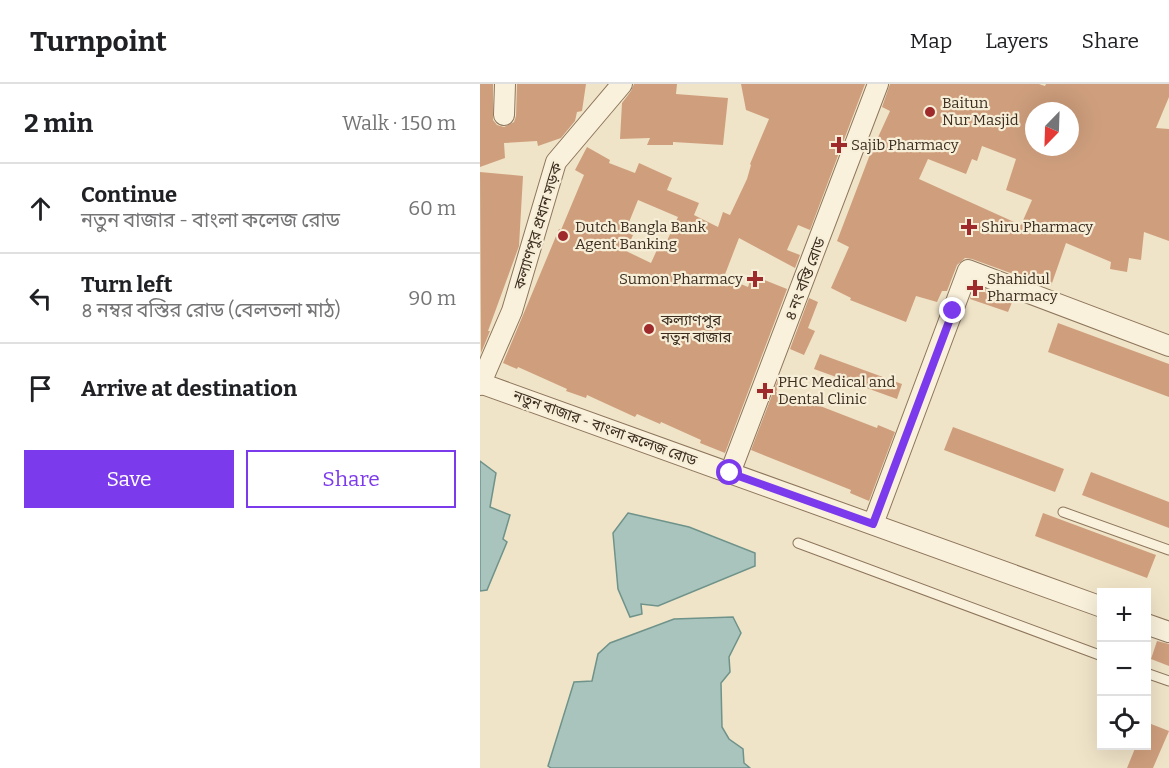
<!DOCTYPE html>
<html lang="en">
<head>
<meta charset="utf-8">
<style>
  body { margin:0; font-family:Bitter,"Noto Sans Bengali",serif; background:#f6f6f6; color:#202124 }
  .controls { position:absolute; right:18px; bottom:18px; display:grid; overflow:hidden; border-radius:0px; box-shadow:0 6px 24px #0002 }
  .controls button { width:54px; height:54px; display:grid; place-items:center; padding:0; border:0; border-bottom:2px solid #e0e0e0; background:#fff; color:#202124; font:30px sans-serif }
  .compass { position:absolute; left:545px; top:18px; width:54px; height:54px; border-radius:50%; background:#fff; box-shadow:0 6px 24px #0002; rotate:203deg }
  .stop { position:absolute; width:18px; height:18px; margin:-14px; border:4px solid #7c3aed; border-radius:50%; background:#fff }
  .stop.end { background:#7c3aed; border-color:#fff; box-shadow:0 2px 6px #0008 }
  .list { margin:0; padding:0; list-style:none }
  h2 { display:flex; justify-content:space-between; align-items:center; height:78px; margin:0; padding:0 24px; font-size:26px }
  h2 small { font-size:20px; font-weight:400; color:#757577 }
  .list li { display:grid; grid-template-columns:39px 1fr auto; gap:18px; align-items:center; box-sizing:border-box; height:90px; padding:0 24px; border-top:2px solid #e0e0e0 }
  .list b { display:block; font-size:22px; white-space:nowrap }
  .list p { margin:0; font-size:20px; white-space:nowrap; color:#757577 }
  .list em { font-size:20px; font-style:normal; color:#757577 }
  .actions { display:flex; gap:12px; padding:18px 24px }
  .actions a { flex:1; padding:14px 0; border:2px solid #7c3aed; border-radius:0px; text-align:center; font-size:21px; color:#7c3aed }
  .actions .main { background:#7c3aed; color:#fff }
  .icon { flex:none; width:33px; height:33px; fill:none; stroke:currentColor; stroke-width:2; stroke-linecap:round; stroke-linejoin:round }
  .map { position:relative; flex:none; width:689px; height:684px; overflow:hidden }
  header { display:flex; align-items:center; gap:36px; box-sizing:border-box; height:84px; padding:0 30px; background:#fff; border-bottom:2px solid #e0e0e0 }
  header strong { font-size:28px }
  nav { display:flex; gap:33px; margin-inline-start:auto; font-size:21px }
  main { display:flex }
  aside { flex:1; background:#fff }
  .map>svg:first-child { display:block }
  .water { fill:#a9c4bc; stroke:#6f938a; stroke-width:1.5 }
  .building { fill:#cf9f7d; fill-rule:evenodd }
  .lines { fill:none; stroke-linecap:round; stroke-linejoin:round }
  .service-casing { stroke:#8d765c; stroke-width:11 }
  .minor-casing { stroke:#8d765c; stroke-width:22 }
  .service { stroke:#faf1dc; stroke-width:9 }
  .minor { stroke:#faf1dc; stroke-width:20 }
  .route { stroke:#7c3aed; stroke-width:8 }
  .poi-dot { fill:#9e2a2b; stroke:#f7eed8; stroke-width:2 }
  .labels { text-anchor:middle; stroke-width:4.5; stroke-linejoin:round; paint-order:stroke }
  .poi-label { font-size:15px; fill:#3d2e20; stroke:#f7eed8; text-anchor:start }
  .street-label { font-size:15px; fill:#3d2e20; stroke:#f7eed8 }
</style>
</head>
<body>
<header>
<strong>Turnpoint</strong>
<nav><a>Map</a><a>Layers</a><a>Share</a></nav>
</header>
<main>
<aside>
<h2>2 min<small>Walk · 150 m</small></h2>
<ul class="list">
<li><svg class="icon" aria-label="ahead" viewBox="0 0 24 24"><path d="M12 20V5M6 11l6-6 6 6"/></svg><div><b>Continue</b><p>নতুন বাজার - বাংলা কলেজ রোড</p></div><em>60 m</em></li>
<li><svg class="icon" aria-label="left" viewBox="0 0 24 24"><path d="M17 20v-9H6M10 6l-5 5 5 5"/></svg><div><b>Turn left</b><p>৪ নম্বর বস্তির রোড (বেলতলা মাঠ)</p></div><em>90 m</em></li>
<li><svg class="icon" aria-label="arrive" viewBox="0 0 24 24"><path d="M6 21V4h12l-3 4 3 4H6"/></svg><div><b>Arrive at destination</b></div></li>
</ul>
<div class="actions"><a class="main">Save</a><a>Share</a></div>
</aside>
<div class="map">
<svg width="689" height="684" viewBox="0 0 689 684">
  <rect width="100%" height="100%" fill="#f0e4c8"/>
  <g class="water">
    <path d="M0,377L16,389L10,423L30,431L23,455L27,458L7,506L0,507Z"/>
    <path d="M148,429L209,443L275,469V482L178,522L161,520L162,530L150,533L138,505L133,449Z"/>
    <path d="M253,533L261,549L249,573L250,588L241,599L242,643L249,655L263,665L264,679L270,684H71L68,682L94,598L112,597L118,570L130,559L194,535Z"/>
  </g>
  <g class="building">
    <path d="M0,0H13V36L17,41L24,43L34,38L36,32L37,0H106L102,27L97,28L95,37L81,54L58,62L57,57L24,59L25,74L0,83Z"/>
    <path d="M154,0H197L196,10L248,14L243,61L193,58V61H167L170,54L140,55L142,19L151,7Z"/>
    <path d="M261,0H385L330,146L318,141L307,166L320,171L315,184L259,154L244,193L268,203L272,191L307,205L245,369L220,359L221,356L181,338L180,340L157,330L155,333L107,311L106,314L86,307L87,305L38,283L37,285L23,279L79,145L81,146L104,91L95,86L107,63L130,76L129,79L155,89L159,79L192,94L187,106L219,119L214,131L238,143L243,128L250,131L267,95L271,81L270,80L289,35L266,26ZM158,116L198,133L186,159L181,157L171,179L146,167L153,151L145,148Z"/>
    <path d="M410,0H559L565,2L566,0H689V13L676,44L689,45V157L664,148L661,176L649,174L647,188L630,185L631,178L586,159L571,202L553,195L552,197L492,175L485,174L477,181L467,207H462L457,218L436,212L426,238L370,216L371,214L351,204L369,163L357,157L389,73L410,27L402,23ZM554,27H590V63H554ZM502,62L536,75L526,106L552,116L541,141L439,95L448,75L486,90L492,75L497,77Z"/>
    <path d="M0,88L43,92L39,162L8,247H10L1,269Z"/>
    <path d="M495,201L533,216L528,228L490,215Z"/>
    <path d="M329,214L338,218L328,244L335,247L324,271L310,265Z"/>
    <path d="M578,239L689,280V313L568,268Z"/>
    <path d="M340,270L422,300L417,315L334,285Z"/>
    <path d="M299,293L302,294L296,308L321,318L322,315L397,344L398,341L415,348L389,417L370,409L371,406L271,366Z"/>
    <path d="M473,343L584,385L575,408L464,366Z"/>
    <path d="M611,388L689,418V444L602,411Z"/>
    <path d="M563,429L676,471L667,494L555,452Z"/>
    <path d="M677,557L689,560V582L671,575Z"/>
    <path d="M666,638L689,647L673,684H647L656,662H666Z"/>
  </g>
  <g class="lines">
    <defs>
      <g id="service">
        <path d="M583,428L689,466"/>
        <path d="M318,459L622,572"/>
        <path d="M666,589L689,597"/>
      </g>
      <g id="minor">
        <path d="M24,31L25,0"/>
        <path d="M0,299L622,523"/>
        <path d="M0,301L32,227L76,78L142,0"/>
        <path d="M250,389L398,0"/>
        <path d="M393,440L488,186L689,262"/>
        <path d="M666,540L689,548"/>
      </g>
    </defs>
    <use href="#service" class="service-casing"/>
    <use href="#minor" class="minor-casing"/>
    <use href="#service" class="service"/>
    <use href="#minor" class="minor"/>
  </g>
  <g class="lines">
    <path class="route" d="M250,389L393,440L473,227"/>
  </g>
  <g class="poi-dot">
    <circle cx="450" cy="28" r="6"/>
    <path d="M356 52h6v6h6v6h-6v6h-6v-6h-6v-6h6z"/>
    <path d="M486 134h6v6h6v6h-6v6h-6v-6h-6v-6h6z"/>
    <circle cx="83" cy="152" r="6"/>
    <path d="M272 186h6v6h6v6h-6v6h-6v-6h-6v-6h6z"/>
    <path d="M492 195h6v6h6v6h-6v6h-6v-6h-6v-6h6z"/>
    <circle cx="169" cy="245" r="6"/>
    <path d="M282 298h6v6h6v6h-6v6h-6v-6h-6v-6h6z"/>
  </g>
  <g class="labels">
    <g class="poi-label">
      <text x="462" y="24">Baitun<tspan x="462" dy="17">Nur Masjid</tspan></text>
      <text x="371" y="66">Sajib Pharmacy</text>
      <text x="95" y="148">Dutch Bangla Bank<tspan x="95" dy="17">Agent Banking</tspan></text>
      <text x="501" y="148">Shiru Pharmacy</text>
      <text x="263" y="200" text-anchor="end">Sumon Pharmacy</text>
      <text x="507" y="200">Shahidul<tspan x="507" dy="17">Pharmacy</tspan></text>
      <text x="181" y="241">কল্যাণপুর<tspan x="181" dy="17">নতুন বাজার</tspan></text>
      <text x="298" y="303">PHC Medical and<tspan x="298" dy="17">Dental Clinic</tspan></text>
    </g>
    <g class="street-label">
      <text transform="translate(58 142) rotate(-73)" y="5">কল্যাণপুর প্রধান সড়ক</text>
      <text transform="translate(325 195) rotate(-69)" y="5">৪ নং বস্তি রোড</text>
      <text transform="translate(125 344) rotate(20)" y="5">নতুন বাজার - বাংলা কলেজ রোড</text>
    </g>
  </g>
</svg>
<div class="controls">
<button>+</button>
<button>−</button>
<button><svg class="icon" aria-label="locate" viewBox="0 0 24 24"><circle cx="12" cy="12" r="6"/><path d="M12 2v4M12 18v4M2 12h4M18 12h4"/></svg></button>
</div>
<svg class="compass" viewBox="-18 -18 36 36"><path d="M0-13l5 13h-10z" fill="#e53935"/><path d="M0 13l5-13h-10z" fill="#757577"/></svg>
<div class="stop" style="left:250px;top:389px"></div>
<div class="stop end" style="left:473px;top:227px"></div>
</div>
</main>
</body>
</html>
